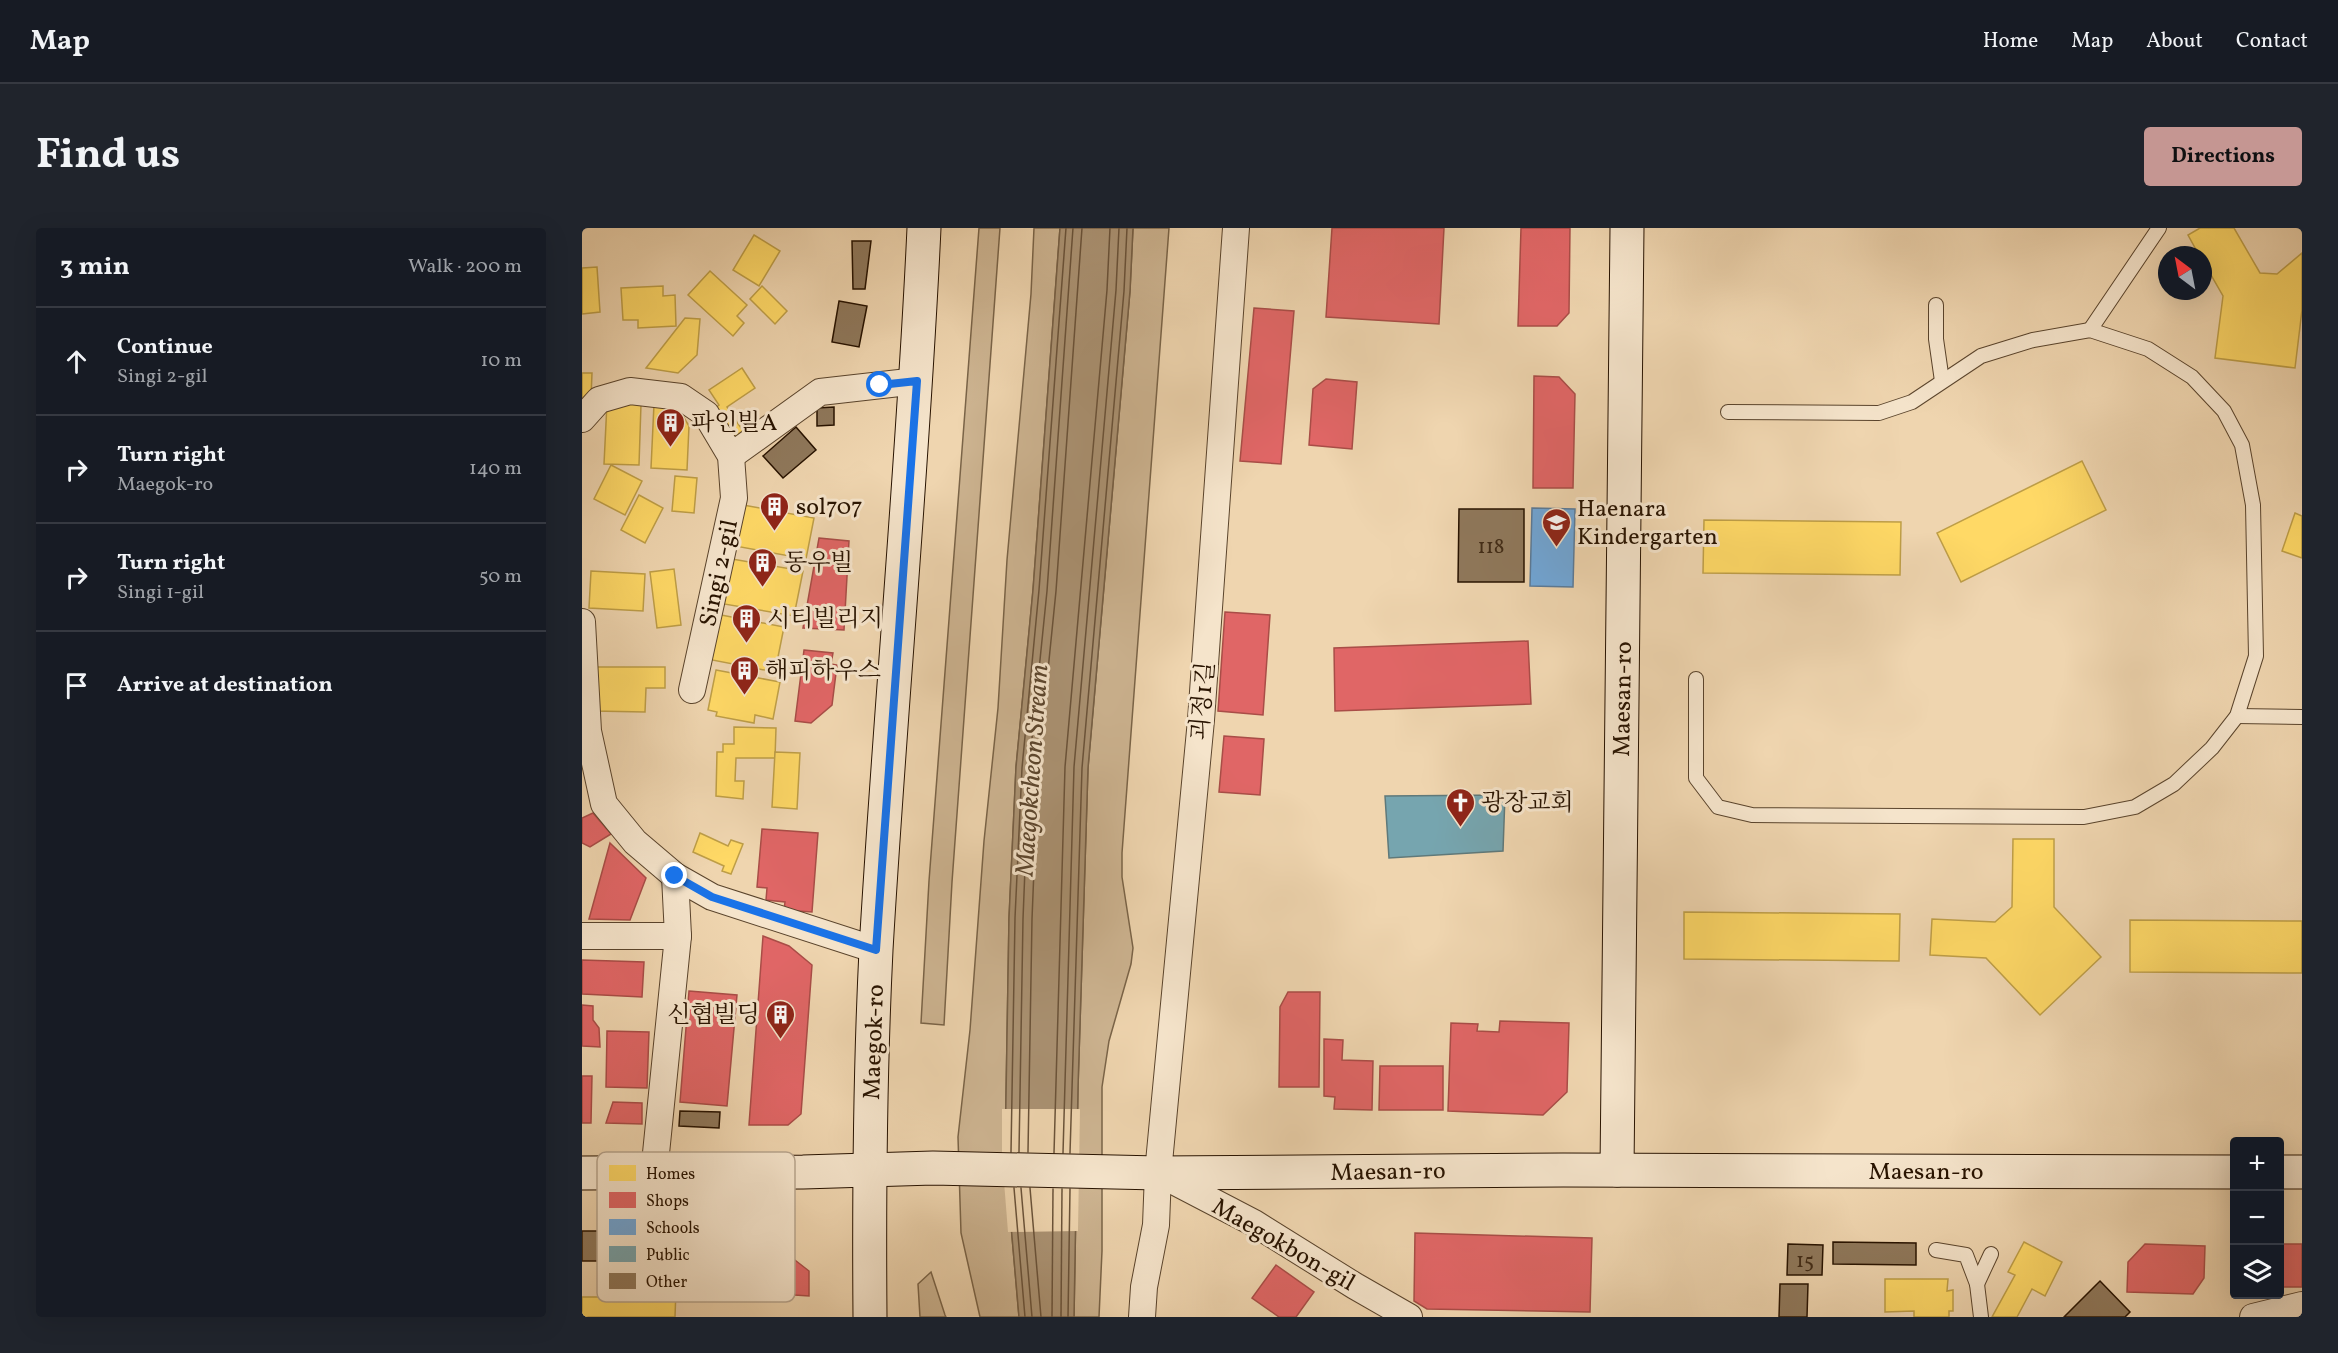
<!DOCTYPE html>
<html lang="en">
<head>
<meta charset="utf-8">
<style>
  body { margin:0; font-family:Vollkorn,"Noto Serif KR",serif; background:#20242c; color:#f1f3f6 }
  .controls { position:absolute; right:18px; bottom:18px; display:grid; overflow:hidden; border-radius:6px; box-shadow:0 6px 24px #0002 }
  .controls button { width:54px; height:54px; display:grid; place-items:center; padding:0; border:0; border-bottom:2px solid #363941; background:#171b24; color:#f1f3f6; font:30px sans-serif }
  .compass { position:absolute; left:1576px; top:18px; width:54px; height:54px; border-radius:50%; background:#171b24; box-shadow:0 6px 24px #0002; rotate:328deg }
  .stop { position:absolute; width:18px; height:18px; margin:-14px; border:4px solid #1a73e8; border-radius:50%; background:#fff }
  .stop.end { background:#1a73e8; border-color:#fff; box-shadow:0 2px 6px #0008 }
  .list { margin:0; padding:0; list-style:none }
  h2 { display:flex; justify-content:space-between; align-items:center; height:78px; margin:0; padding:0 24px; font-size:26px }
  h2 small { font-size:20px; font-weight:400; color:#9ea1a6 }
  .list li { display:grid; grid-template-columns:39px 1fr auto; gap:18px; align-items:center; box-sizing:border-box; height:108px; padding:0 24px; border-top:2px solid #363941 }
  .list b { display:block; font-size:22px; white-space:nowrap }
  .list p { margin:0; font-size:20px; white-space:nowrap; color:#9ea1a6 }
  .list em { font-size:20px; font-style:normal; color:#9ea1a6 }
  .icon { flex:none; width:33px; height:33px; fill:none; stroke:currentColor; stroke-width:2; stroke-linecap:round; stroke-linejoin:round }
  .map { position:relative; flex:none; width:1720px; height:1089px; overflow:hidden; border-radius:6px }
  header { display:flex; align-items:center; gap:36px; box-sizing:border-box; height:84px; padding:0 30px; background:#171b24; border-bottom:2px solid #363941 }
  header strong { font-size:28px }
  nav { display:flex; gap:33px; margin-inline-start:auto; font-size:21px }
  .intro { display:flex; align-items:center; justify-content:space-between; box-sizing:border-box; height:144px; padding:0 36px }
  h1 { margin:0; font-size:42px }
  .button { padding:15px 27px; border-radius:6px; background:#c59692; color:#111; font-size:21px; font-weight:700 }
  main { display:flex; gap:36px; padding:0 36px }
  aside { flex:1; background:#171b24; border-radius:6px; box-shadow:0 6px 24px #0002 }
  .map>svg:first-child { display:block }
  .green { fill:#cdb491; stroke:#7a6448; stroke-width:1.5 }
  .water { fill:#ab9374; stroke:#776046; stroke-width:1.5 }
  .pier { fill:#efd5af }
  .homes { fill:#ffd966; stroke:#be9e47; stroke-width:1.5 }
  .shops { fill:#e06666; stroke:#a94d47; stroke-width:1.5 }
  .schools { fill:#6fa8dc; stroke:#5a7b9a; stroke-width:1.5 }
  .public { fill:#76a5af; stroke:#5f797a; stroke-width:1.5 }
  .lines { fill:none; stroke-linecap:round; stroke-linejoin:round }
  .shore { stroke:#6a533a; stroke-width:1.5 }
  .building { fill:#8f785b; stroke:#281300; stroke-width:1.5 }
  .lane-casing { stroke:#5a442c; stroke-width:16 }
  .street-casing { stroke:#5a442c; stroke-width:28 }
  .secondary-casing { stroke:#281300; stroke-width:35 }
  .lane { stroke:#f5e4cb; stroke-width:14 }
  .street { stroke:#f5e4cb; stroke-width:26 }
  .secondary { stroke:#f5e4cb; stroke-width:33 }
  .route { stroke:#1a73e8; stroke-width:8 }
  .labels { text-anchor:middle; stroke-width:6; stroke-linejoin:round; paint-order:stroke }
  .number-label { font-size:21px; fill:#422c17 }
  .poi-label { font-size:24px; fill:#281300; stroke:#f5e4cb; text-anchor:start }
  .street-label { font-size:24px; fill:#281300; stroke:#f5e4cb }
  .water-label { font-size:26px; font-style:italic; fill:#5c462e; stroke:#f5e4cb }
  .key { fill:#f5e4cb; stroke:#b8a58e; stroke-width:1.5 }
  .key-label { font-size:16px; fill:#281300 }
</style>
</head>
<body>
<header>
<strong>Map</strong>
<nav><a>Home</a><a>Map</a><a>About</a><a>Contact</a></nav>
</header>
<div class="intro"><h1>Find us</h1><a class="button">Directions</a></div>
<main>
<aside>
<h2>3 min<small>Walk · 200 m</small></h2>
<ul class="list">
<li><svg class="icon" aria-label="ahead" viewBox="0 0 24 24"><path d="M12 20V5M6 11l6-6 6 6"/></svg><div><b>Continue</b><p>Singi 2-gil</p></div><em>10 m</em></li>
<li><svg class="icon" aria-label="right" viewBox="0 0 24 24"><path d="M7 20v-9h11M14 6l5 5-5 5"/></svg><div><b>Turn right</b><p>Maegok-ro</p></div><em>140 m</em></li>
<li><svg class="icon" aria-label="right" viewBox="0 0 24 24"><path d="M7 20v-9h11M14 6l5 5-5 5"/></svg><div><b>Turn right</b><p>Singi 1-gil</p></div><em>50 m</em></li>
<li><svg class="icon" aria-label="arrive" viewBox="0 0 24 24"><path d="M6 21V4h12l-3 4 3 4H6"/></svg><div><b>Arrive at destination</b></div></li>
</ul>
</aside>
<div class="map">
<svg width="1720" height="1089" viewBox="0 0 1720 1089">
  <rect width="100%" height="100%" fill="#efd5af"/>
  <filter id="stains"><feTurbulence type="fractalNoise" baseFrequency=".00333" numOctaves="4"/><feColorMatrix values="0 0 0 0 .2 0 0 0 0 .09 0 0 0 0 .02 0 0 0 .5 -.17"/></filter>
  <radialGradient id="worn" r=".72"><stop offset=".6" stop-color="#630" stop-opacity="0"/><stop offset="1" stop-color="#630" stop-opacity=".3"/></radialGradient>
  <g class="green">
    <path d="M397,0H418L370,654L362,797L339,795L347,653Z"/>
    <path d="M452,0H478L451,362L434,539L427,690L423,928L437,1089H398L379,1005L376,909L388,802L402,613L416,480L425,332L449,66Z"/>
    <path d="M551,0H587L540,625V649L551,720L549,736L527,813L520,859V1023L517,1089H492L496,860L506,540L548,63Z"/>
    <path d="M349,1044L363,1087L364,1089H338L336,1056Z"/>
  </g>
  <path class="water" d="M478,0H551L548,63L506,540L496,860L492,1089H437L423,928L427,690L434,539L451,362Z"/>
  <path class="pier" d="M420,881H498L496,1003L426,1004L420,928Z"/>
  <g class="homes">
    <path d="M1618,0H1652L1678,45L1695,46L1720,25V82L1713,140L1633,130L1641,68L1621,33V27H1617L1606,7Z"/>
    <path d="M172,7L198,23L177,58L151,42Z"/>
    <path d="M15,39L18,84L0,86V40Z"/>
    <path d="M128,43L165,77L155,88L162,95L151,108L106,67Z"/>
    <path d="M81,58V68L93,67L94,98L56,100V92H41L39,60Z"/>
    <path d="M180,58L205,83L193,96L168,71Z"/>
    <path d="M103,90L118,91L115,127L96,145L64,140Z"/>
    <path d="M160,140L173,160L145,179L161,203L150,210L131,182L137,177L127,162Z"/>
    <path d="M0,145H10L9,170L0,178Z"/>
    <path d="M25,175L59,176L57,237L22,236Z"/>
    <path d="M72,176L93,180L92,188H101L107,198L105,242L69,240Z"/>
    <path d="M1500,233L1524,282L1379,354L1355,305Z"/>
    <path d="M29,237L60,253L43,287L12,271Z"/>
    <path d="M93,248L115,250L112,285L90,283Z"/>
    <path d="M57,267L81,280L63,315L39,302Z"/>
    <path d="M161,277L232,290L224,331L153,318Z"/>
    <path d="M1713,285L1720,288V330L1700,323Z"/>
    <path d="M1122,292L1319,294L1318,347L1121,345Z"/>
    <path d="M150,331L221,343L212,388L142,376Z"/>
    <path d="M92,341L99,397L75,400L68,344Z"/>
    <path d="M9,343L63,346L61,383L7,380Z"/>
    <path d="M134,386L202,399L193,444L125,431Z"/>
    <path d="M12,439H83V460H64L63,484L11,483Z"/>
    <path d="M134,442L198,454L191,491L173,487L172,495L134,488L135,484L126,482Z"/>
    <path d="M152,499L194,500L193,530H154L153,553H162L161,571L134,568L135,524H141V516H152Z"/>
    <path d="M193,524L218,525L215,581L190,579Z"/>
    <path d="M118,605L146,618L149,612L161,616L149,646L140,643L142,638L111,624Z"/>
    <path d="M1431,611H1472V679L1519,729L1458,787L1404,730L1348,727L1350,691L1413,694L1430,679Z"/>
    <path d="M1102,684L1318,686L1317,733L1102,731Z"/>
    <path d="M1548,692L1720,693V745L1548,744Z"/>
    <path d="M1442,1014L1480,1034L1463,1068L1450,1061L1435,1089H1410L1433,1047L1426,1044Z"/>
    <path d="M52,1018L167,1020L166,1062L94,1061L93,1089H0V1069H51Z"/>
    <path d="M1303,1051H1366L1365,1063L1371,1062V1083H1367V1089H1332V1083L1303,1084Z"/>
  </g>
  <g class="shops">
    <path d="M750,0H862L857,96L744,89Z"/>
    <path d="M939,0H988L987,85L975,98H936Z"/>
    <path d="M672,80L712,83L699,236L658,233Z"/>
    <path d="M952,148L977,149L993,166L991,260H951Z"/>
    <path d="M744,151L775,154L770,221L727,217L731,161Z"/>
    <path d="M237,310L267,313L262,402L221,400Z"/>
    <path d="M643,384L688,387L681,487L636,483Z"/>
    <path d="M946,413L949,476L753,483L752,420Z"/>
    <path d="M222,422L251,425L249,436L255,437L250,477L229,495L213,493Z"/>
    <path d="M642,508L682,511L678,567L637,564Z"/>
    <path d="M11,585L29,606L8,619L0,615V590Z"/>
    <path d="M180,601L236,605L230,684L202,682L203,674L184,672L185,660L175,659Z"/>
    <path d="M28,615L64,650L48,692L7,691Z"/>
    <path d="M181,708L207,718L230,737L219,886L206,897H167Z"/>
    <path d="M0,732L62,734L60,769L0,766Z"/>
    <path d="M107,763L155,767L145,878L98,874Z"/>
    <path d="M706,764H738L737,859H697L698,779Z"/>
    <path d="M0,777L11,778V792L17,800L18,819L0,818Z"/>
    <path d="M918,793L987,795L985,864L961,887L866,883L869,795L896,796L895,803L917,804Z"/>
    <path d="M25,803L67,804L65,860L24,859Z"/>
    <path d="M742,811L761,812L760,832L791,833L790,882L752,881L753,869L742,868Z"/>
    <path d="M798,838H861V882H797Z"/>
    <path d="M0,848H10L9,895H0Z"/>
    <path d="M31,874L60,875V896L24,895Z"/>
    <path d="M833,1005L1010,1010L1008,1084L845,1081L832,1073Z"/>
    <path d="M186,1011L227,1043V1068L197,1066L178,1016Z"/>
    <path d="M1650,1015H1652V1051L1649,1048Z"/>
    <path d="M1563,1016L1623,1018L1622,1050L1611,1066L1545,1064L1546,1034Z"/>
    <rect x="1698" y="1016" width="22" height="43"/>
    <path d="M694,1037L732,1064L714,1089H697L670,1070Z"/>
  </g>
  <path class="schools" d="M950,280L993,281L991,359L948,358Z"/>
  <path class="public" d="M923,567L921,623L807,630L803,568Z"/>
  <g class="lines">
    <g class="shore">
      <path d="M429,924L433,690L440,540L457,362L484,0"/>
      <path d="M437,924L441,691L447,540L465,363L491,0"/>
      <path d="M446,924L450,691L456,541L474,363L500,0"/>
      <path d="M472,925L483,539L525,62L528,0"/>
      <path d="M481,925L492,539L534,62L537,0"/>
      <path d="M488,925L500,540L542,63L545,0"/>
      <path d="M432,960L443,1089"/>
      <path d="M439,960L450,1089"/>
      <path d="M448,960L459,1089"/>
      <path d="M470,1089L471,961"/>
      <path d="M479,1089L480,961"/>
      <path d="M486,1089L488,961"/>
    </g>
  </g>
  <g class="building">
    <path d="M270,13H289L283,61H271Z"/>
    <path d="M257,73L285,78L277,119L250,114Z"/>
    <path d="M252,179V197L235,198V180Z"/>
    <path d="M214,199L234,222L201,250L181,228Z"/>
    <path d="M877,281H942V354H876Z"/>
    <path d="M98,883L138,884L137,900L97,898Z"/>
    <rect x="0" y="1003" width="36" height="30"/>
    <path d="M1251,1014L1334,1015V1037L1251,1036Z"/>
    <path d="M1206,1016L1241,1017L1240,1047H1205Z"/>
    <path d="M1518,1053L1548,1084L1543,1089H1482Z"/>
    <path d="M1198,1056H1226L1225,1089H1197Z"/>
  </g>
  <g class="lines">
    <defs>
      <g id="lane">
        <path d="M1354,77V111L1360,153"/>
        <path d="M1508,102L1577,0"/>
        <path d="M1114,451V550L1136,579L1170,587L1502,589L1553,579L1592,556L1630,520L1655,488L1674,428L1671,277L1660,217L1642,183L1610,149L1566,121L1508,102L1451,112L1399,128L1330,174L1297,185L1146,184"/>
        <path d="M1655,488L1720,489"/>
        <path d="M1354,1022L1384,1027L1395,1056L1399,1089"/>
        <path d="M1395,1056L1409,1026"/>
      </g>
      <g id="street">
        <path d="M0,191L17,172L48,163L99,169L124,186L149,228L152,270L110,462"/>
        <path d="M149,228L238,164L335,153"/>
        <path d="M0,394L6,503L22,576L53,614L93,648L130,669L294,722"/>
        <path d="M0,708H96"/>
        <path d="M72,945L96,708L93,648"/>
        <path d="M576,945L672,995L773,1058L827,1089"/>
        <path d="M560,1089L562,1059L574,997L576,945L619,492L654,0"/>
        <path d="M1671,1089L1720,1077"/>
      </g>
      <g id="secondary">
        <path d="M1035,942L1045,0"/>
        <path d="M1698,944H1720"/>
        <path d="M0,945L221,944L351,940L576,945L981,942L1652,944"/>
        <path d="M288,1089C287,967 288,844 294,722C308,481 331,241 342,0"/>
      </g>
    </defs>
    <use href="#lane" class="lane-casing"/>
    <use href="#street" class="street-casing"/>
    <use href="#secondary" class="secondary-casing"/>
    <use href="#lane" class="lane"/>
    <use href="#street" class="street"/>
    <use href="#secondary" class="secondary"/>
  </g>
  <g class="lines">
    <path class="route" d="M93,648L130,669L294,722L335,153L298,157"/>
  </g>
  <defs>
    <symbol id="building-pin" viewBox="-11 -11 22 30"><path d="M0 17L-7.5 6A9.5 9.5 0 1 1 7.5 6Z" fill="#8f2418" stroke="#f5e4cb"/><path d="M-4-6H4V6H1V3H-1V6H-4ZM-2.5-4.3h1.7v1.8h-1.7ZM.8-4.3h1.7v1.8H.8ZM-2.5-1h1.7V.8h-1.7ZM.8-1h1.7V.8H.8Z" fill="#fff"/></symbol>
    <symbol id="school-pin" viewBox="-11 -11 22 30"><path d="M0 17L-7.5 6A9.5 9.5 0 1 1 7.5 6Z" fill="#8f2418" stroke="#f5e4cb"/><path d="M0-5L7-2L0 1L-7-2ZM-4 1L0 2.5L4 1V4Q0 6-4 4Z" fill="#fff"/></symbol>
    <symbol id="church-pin" viewBox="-11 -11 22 30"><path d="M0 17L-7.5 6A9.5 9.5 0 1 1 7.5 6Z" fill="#8f2418" stroke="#f5e4cb"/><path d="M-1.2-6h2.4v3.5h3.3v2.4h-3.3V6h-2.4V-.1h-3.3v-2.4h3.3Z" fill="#fff"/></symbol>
  </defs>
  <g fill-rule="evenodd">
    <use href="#building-pin" x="72" y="178" width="33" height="45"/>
    <use href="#building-pin" x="176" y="262" width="33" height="45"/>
    <use href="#school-pin" x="958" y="278" width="33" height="45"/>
    <use href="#building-pin" x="164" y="318" width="33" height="45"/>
    <use href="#building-pin" x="148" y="374" width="33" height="45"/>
    <use href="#building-pin" x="146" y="426" width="33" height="45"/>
    <use href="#church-pin" x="862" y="558" width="33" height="45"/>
    <use href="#building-pin" x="182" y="770" width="33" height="45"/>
  </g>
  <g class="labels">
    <g class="number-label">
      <text x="909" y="325">118</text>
      <text x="1223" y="1039">15</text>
    </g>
    <g class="poi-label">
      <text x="109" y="202">파인빌A</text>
      <text x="214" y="286">sol707</text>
      <text x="995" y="288">Haenara<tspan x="995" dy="28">Kindergarten</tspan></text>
      <text x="202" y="342">동우빌</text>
      <text x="185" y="398">시티빌리지</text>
      <text x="183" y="450">해피하우스</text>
      <text x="899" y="582">광장교회</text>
      <text x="178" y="794" text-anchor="end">신협빌딩</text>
    </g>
    <g class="street-label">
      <text transform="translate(136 345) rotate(-78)" y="8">Singi 2-gil</text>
      <text transform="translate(1040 471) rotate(-89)" y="8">Maesan-ro</text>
      <text transform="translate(620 473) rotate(-85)" y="8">괴정1길</text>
      <text transform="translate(291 814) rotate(-88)" y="8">Maegok-ro</text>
      <text transform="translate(806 943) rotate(-1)" y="8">Maesan-ro</text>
      <text x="1344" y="951">Maesan-ro</text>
      <text transform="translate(702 1016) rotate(30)" y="8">Maegokbon-gil</text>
    </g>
    <g class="water-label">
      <text transform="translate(449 542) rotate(-86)" y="9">Maegokcheon Stream</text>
    </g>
  </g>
  <rect x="15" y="924" width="198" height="150" rx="9" class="key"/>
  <rect x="27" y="937" width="27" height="16" fill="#ffd966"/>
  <rect x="27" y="964" width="27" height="16" fill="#e06666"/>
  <rect x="27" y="991" width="27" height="16" fill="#6fa8dc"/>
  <rect x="27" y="1018" width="27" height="16" fill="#76a5af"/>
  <rect x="27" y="1045" width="27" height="16" fill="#8f785b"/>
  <g class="key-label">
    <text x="64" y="951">Homes</text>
    <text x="64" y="978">Shops</text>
    <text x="64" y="1005">Schools</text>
    <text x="64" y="1032">Public</text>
    <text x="64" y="1059">Other</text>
  </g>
  <rect width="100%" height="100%" filter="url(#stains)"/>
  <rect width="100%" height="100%" fill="url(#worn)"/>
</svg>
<div class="controls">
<button>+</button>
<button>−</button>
<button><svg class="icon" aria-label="layers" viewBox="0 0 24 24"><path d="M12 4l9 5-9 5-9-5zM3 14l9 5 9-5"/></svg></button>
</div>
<svg class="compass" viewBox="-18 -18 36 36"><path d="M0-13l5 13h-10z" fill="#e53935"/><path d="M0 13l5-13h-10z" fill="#9ea1a6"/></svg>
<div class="stop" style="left:298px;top:157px"></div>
<div class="stop end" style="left:93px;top:648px"></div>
</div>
</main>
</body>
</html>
